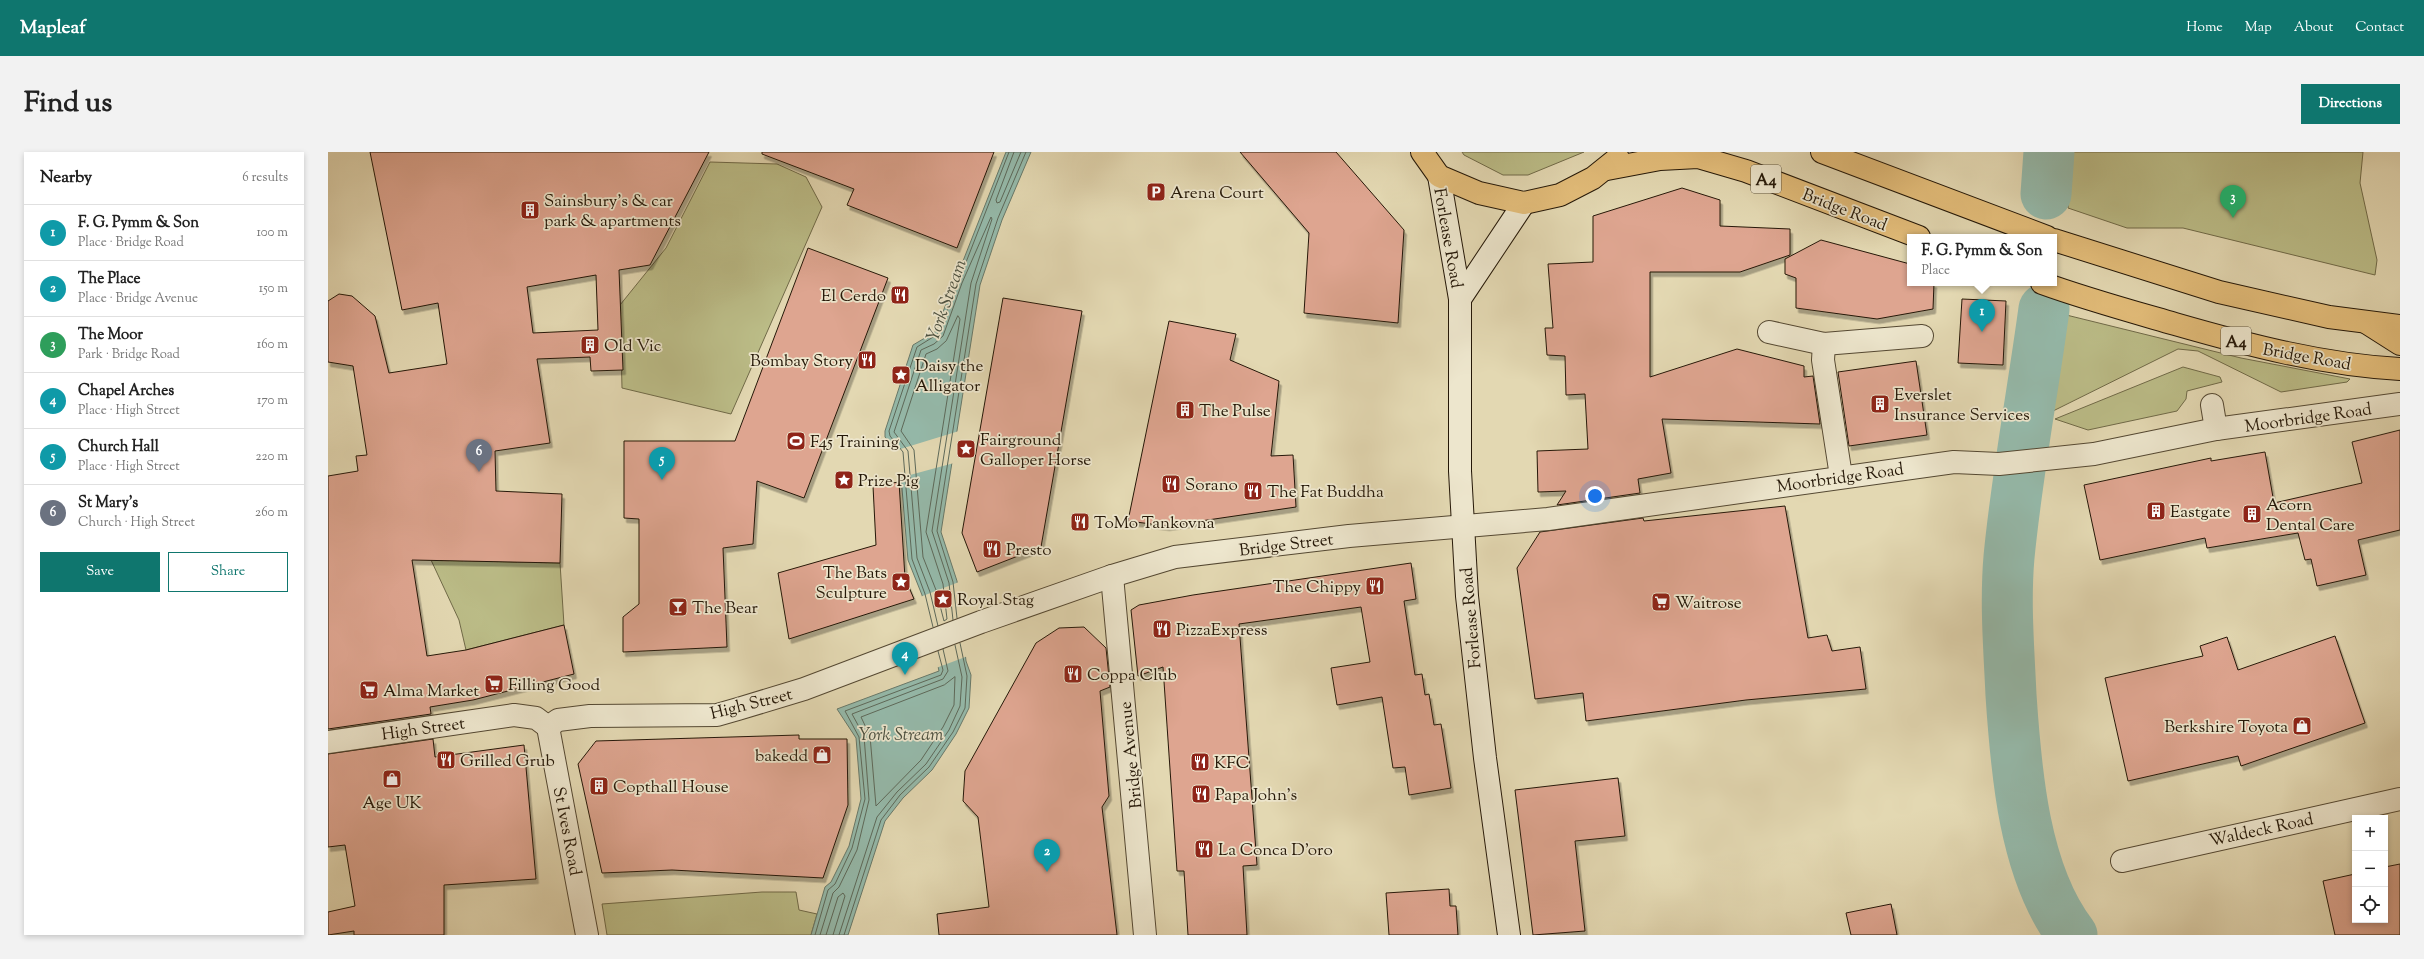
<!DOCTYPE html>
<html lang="en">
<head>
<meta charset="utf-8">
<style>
  body { margin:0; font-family:"Sorts Mill Goudy",serif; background:#f2f2f2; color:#222 }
  .controls { position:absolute; right:12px; bottom:12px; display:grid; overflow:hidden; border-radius:0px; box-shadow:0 2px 6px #0003 }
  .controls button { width:36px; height:36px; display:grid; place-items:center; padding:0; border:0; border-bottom:1px solid #e0e0e0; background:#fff; color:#222; font:20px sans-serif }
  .you { position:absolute; left:1267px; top:344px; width:14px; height:14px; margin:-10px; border:3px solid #fff; border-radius:50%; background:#1a73e8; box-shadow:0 0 0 6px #1a73e833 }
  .badge { display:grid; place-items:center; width:26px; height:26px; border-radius:50%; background:#0f766e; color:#fff; font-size:13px; font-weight:700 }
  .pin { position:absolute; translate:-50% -33px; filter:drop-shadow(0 1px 2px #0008) }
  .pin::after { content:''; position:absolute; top:21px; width:14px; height:12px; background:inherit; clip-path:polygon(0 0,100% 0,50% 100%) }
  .popup { position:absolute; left:1579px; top:82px; width:150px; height:52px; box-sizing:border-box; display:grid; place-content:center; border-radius:0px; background:#fff; filter:drop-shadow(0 1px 3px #0005); font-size:13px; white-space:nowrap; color:#767676 }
  .popup b { font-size:15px; color:#222 }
  .popup::after { content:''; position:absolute; left:50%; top:100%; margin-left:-8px; border:8px solid transparent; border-top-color:#fff }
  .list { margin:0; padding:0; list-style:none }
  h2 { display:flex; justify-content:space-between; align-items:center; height:52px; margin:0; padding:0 16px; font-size:17px }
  h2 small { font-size:13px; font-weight:400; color:#767676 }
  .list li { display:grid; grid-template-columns:26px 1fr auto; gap:12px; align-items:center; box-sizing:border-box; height:56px; padding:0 16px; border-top:1px solid #e0e0e0 }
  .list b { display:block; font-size:15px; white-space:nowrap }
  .list p { margin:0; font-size:13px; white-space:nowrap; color:#767676 }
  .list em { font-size:13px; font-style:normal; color:#767676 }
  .actions { display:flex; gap:8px; padding:12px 16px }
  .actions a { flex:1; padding:9px 0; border:1px solid #0f766e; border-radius:0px; text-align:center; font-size:14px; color:#0f766e }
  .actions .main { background:#0f766e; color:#fff }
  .icon { flex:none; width:22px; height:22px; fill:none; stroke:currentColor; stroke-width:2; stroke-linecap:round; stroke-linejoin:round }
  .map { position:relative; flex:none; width:2072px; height:783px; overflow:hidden; border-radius:0px }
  header { display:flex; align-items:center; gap:24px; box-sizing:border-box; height:56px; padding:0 20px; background:#0f766e; color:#fff }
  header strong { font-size:19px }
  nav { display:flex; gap:22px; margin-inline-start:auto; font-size:14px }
  .intro { display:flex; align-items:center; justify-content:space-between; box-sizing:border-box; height:96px; padding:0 24px }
  h1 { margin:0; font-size:28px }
  .button { padding:10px 18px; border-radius:0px; background:#0f766e; color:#fff; font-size:14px; font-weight:700 }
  main { display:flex; gap:24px; padding:0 24px }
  aside { flex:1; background:#fff; border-radius:0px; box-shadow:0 2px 6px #0003 }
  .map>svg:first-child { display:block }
  .green { fill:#bbbc87; stroke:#706a48 }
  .water { fill:#95baab; stroke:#68796a }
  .pier { fill:#e3d8b2 }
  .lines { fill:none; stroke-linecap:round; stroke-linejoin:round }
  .shore { stroke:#5d695a; stroke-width:1 }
  .river { stroke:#95baab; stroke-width:51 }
  .building { fill:#dea590; stroke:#251808; fill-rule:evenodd; filter:url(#shadow) }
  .street-casing { stroke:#544832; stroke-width:24 }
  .secondary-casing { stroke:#251808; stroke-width:24 }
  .primary-casing { stroke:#251808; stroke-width:24 }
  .street { stroke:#ede6cd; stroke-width:22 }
  .secondary { stroke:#ede6cd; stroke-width:22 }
  .primary { stroke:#e2bc79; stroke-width:22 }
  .labels { text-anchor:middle; stroke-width:3.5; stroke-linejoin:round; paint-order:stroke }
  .shield { fill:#ede6cd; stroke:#615643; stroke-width:1 }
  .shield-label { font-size:16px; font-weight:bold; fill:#251808 }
  .poi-label { font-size:17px; fill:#251808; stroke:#ede6cd; text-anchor:start }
  .street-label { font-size:17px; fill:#251808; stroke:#ede6cd }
  .water-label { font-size:18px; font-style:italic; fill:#4c5141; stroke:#ede6cd }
</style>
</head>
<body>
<header>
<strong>Mapleaf</strong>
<nav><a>Home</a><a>Map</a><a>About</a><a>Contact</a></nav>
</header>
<div class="intro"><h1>Find us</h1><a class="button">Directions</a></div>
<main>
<aside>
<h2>Nearby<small>6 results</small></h2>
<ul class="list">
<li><span class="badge" style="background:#0f9aa8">1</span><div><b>F. G. Pymm &amp; Son</b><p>Place · Bridge Road</p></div><em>100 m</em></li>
<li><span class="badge" style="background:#0f9aa8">2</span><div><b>The Place</b><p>Place · Bridge Avenue</p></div><em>150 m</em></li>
<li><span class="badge" style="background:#2e9e5b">3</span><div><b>The Moor</b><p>Park · Bridge Road</p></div><em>160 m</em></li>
<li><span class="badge" style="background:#0f9aa8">4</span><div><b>Chapel Arches</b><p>Place · High Street</p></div><em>170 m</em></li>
<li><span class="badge" style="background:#0f9aa8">5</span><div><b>Church Hall</b><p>Place · High Street</p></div><em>220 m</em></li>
<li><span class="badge" style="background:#6b7280">6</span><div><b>St Mary's</b><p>Church · High Street</p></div><em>260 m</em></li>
</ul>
<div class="actions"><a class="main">Save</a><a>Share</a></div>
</aside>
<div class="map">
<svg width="2072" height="783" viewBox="0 0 2072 783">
  <defs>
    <filter id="shadow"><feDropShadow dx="2.5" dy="4.5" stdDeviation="0" flood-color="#0004"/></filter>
  </defs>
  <rect width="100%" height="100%" fill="#e3d8b2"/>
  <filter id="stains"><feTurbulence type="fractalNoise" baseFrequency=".005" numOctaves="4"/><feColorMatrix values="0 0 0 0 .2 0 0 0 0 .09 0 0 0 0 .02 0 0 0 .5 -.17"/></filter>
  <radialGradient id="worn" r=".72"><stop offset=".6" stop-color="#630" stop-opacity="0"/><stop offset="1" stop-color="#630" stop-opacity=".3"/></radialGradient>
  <g class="green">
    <path d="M1134,0H1256L1200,23H1175L1136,3Z"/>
    <path d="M1745,0H2035L2032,31L2049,108L2047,123L1855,76H1799L1740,56Z"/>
    <path d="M382,10L449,12L478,25L494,55L403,262L294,236L292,153L338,96Z"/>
    <path d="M1714,157L1913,206L2022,227L2019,230L1953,240L1870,199L1850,197L1719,262L1702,265Z"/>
    <path d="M1855,215L1892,225L1894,230L1859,239L1858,247L1849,259L1760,278L1727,267Z"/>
    <path d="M103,408L232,411L236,473L138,498L131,468Z"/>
    <path d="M434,740H468L471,758L489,762L483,783H279L274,752Z"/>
  </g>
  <path class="water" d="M678,0H703L674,68L652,133L613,380L629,429L638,509L643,523L641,556L628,582L604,618L575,646L557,669L520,783H483L497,735L503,730L521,694L533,647L528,586L509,557L611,519L594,443L580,408L571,301L557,285V279L585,193L607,180Z"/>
  <g class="pier">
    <path d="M631,279L626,311L571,326L569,302L566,299Z"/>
    <path d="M631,430L640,504L608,516L592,445Z"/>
  </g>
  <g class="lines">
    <g class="shore">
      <path d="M686,0L668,48L669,51L672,50L693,0"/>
      <path d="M630,164L632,167L598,380L615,432L619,467L616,469L608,438L595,405L586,298L573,279L598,202L609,197L618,189Z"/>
      <path d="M629,466L625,430L609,379L648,132L670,66L698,0"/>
      <path d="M610,474L602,440L589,406L580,299L566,280L593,198L606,192L615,184L634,131L663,65L664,67L643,131L604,379L621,431L625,468"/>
      <path d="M605,475L597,442L584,407L575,300L562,284L561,279L589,195L610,182L681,0"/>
      <path d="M627,525L626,553L615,575L593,608L548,654L542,584L533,565L616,533Z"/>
      <path d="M487,783L500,738L507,732L524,696L537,647L531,585L517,559L613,523L615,518L610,499"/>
      <path d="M492,783L505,741L511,735L529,698L541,648L536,584L524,562L615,527L620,519L615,497"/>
      <path d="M498,783L510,745L515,741L517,744L505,783"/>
      <path d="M511,783L549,665L569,640L598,612L621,578L632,554L634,525L627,493"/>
      <path d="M516,783L553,668L572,643L601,615L625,580L637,556L639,524L632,491"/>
    </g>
    <g class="river">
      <path d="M1718,42L1721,0"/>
      <path d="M1716,157C1705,239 1689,322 1681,405C1677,451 1681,498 1683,543C1688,619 1696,721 1744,783"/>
    </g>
  </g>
  <g class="building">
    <path d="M42,0H381L322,113L291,118L295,218L263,219L262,205L209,207L222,291L167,299L168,339L234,342L232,411L84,408L99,504L138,498L236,473L246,522L145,548L102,555L103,562L0,577V324L30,319L28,304L39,303L25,214L0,210V149L11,142L24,144L47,164L61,221L119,212L110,151L74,158ZM268,123L270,178L205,181L199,135Z"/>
    <path d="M434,0H666L629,96L519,53L526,37L434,2Z"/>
    <path d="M912,0H1008L1076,78L1070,171L976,161L981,81Z"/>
    <path d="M1354,36L1392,48V74L1462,77V103L1412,120H1322V225L1409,197L1476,214V225L1485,224L1492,272L1334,267L1343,321L1310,327L1312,341L1229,353L1238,339L1210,340L1209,299L1260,297L1257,242L1238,243L1237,204L1219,203L1217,176H1225L1220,112L1265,110V64Z"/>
    <path d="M1493,88L1582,112V131H1606L1605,157L1549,167L1468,156V126L1457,122V107Z"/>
    <path d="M480,96L560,126L476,346L429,329L425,392L395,396L399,495L295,500V465L311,452V367L296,366V289H407Z"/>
    <path d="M675,146L754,159L713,395L649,420L634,381Z"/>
    <path d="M1634,147L1678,149L1675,213L1630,211Z"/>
    <path d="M841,169L908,182L902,208L951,229L943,304L965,303L968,355L839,374L800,369Z"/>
    <path d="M1588,209L1599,283L1521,294L1510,220Z"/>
    <path d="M2072,278V378L2030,388L2038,423L1989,434L1983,407L1977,408L1970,381L1879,396L1877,386L1772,408L1756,333L1883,306V309L1937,300L1946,351L2034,331L2024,290Z"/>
    <path d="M571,330L577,426L586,447L461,487L450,421L548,393L545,334Z"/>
    <path d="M1457,354L1480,486L1499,483L1504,499L1532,495L1538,537L1418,548L1258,569L1255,541L1207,547L1189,416L1212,380L1315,366L1316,369Z"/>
    <path d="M1083,411L1088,447L1076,449L1087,523L1094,522L1097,543L1101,542L1106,573L1113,572L1123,636L1081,643L1077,615L1065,616L1054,545L1009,553L1003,516L1042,510L1033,455L911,472L929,713L915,714L919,783H860L856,719H849L835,515L810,524L803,458L811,453L865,443Z"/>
    <path d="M756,475L778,496L782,535L772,539L781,644L774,655L789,783H611L609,762L661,755L650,665L635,649L637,619L708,491L731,476Z"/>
    <path d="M2007,484L2037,571L1913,614L1910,604L1800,629L1777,526L1875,504L1872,494L1899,485L1910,518Z"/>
    <path d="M471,583V587H519L520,653L495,726L344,718L274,721L250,612L268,589Z"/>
    <path d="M105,587L107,605L196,593L208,727L116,733V783H26V779L0,783V760L27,754L17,693L0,695V602Z"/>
    <path d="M1290,626L1297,684L1247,689L1257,779L1205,783L1187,638Z"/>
    <path d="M2072,712V783H2007L1995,729L2027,722V768H2057V715Z"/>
    <path d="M1121,737L1122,754H1128L1130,783H1061L1058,741Z"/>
    <path d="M1563,752L1569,783H1523L1518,761Z"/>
  </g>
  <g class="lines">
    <defs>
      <g id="street">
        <path d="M1441,180L1496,192L1594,184"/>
        <path d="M1496,192L1495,208L1513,324"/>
        <path d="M1884,253L1888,277"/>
        <path d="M784,424L817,783"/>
        <path d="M220,575L230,568L262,564L389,563L410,557L476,537L653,470L784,424L847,405L1021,384L1220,367L1626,310L1671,312L1766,302L1888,277L2072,252"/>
        <path d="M220,575L259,783"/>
        <path d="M0,590L186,563L208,566L220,575"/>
        <path d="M1794,709L2072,647"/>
      </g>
      <g id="secondary">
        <path d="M1111,24L1132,147V319L1139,444L1157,606L1181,783"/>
        <path d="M1132,147L1196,51"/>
      </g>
      <g id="primary">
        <path d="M1094,0L1111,24L1151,41L1196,51L1232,43L1265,26L1290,6"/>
        <path d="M1494,0L1719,85"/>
        <path d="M1279,17L1332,7L1370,5L1418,19L1591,85"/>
        <path d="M1726,88L1891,140L2001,165L2072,174"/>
        <path d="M1714,131C1758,147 1802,159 1847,172C1920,193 1996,213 2072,217"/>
        <path d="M2039,171L2072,192"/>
      </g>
    </defs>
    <use href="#street" class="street-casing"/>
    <use href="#secondary" class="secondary-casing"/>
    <use href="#primary" class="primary-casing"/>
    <use href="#street" class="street"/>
    <use href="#secondary" class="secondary"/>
    <use href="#primary" class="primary"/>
  </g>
  <defs>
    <symbol id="parking-square" viewBox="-11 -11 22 22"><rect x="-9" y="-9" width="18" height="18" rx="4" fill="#8f2418" stroke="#ede6cd"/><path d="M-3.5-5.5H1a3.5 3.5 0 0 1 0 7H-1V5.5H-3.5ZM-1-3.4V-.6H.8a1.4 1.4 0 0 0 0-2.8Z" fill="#fff"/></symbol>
    <symbol id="building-square" viewBox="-11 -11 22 22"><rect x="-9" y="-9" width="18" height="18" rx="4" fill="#8f2418" stroke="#ede6cd"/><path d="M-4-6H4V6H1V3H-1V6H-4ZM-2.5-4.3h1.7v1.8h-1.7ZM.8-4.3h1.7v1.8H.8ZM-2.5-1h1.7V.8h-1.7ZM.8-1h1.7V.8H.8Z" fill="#fff"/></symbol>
    <symbol id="restaurant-square" viewBox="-11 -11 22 22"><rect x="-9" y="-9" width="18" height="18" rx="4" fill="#8f2418" stroke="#ede6cd"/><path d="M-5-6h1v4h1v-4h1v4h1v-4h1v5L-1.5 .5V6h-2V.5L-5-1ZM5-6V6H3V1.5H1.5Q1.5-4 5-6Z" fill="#fff"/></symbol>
    <symbol id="sight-square" viewBox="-11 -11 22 22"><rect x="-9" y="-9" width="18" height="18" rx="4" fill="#8f2418" stroke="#ede6cd"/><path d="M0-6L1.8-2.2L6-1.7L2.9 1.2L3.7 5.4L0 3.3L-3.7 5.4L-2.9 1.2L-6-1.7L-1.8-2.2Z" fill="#fff"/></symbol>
    <symbol id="stadium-square" viewBox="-11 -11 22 22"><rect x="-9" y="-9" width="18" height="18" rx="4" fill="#8f2418" stroke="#ede6cd"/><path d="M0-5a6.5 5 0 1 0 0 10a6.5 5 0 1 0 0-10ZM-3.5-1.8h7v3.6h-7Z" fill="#fff"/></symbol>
    <symbol id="supermarket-square" viewBox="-11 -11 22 22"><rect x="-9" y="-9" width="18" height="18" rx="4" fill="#8f2418" stroke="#ede6cd"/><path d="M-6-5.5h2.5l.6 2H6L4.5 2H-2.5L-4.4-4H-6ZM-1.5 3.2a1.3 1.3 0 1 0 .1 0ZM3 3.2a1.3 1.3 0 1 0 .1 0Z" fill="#fff"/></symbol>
    <symbol id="bar-square" viewBox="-11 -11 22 22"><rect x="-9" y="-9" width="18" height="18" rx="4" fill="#8f2418" stroke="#ede6cd"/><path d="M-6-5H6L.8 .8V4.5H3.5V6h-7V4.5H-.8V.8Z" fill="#fff"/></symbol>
    <symbol id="shop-square" viewBox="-11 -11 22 22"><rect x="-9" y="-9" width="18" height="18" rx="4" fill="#8f2418" stroke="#ede6cd"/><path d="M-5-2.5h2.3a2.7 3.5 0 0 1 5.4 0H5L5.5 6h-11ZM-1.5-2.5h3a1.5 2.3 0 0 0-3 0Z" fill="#fff"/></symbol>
  </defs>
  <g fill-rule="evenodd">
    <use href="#parking-square" x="817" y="29" width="22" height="22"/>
    <use href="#building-square" x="191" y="47" width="22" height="22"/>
    <use href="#restaurant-square" x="561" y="132" width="22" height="22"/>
    <use href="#building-square" x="251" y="182" width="22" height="22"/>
    <use href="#restaurant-square" x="528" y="197" width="22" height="22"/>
    <use href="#sight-square" x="562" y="212" width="22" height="22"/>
    <use href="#building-square" x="1541" y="241" width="22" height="22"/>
    <use href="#building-square" x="846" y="247" width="22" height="22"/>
    <use href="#stadium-square" x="457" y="278" width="22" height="22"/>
    <use href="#sight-square" x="627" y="286" width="22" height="22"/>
    <use href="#sight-square" x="505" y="317" width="22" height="22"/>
    <use href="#restaurant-square" x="832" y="321" width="22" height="22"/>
    <use href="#restaurant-square" x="914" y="328" width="22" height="22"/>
    <use href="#building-square" x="1817" y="348" width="22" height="22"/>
    <use href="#building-square" x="1913" y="351" width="22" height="22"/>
    <use href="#restaurant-square" x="741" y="359" width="22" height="22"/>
    <use href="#restaurant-square" x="653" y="386" width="22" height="22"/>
    <use href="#sight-square" x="562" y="419" width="22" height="22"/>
    <use href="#restaurant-square" x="1036" y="423" width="22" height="22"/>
    <use href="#sight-square" x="604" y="436" width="22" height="22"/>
    <use href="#supermarket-square" x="1322" y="439" width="22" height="22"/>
    <use href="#bar-square" x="339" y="444" width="22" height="22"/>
    <use href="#restaurant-square" x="823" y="466" width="22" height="22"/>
    <use href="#restaurant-square" x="734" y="511" width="22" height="22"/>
    <use href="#supermarket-square" x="155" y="521" width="22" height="22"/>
    <use href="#supermarket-square" x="30" y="527" width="22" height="22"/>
    <use href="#shop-square" x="1963" y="563" width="22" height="22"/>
    <use href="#shop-square" x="483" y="592" width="22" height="22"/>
    <use href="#restaurant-square" x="107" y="597" width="22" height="22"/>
    <use href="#restaurant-square" x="861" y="599" width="22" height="22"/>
    <use href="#shop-square" x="53" y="616" width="22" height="22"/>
    <use href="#building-square" x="260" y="623" width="22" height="22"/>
    <use href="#restaurant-square" x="862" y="631" width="22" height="22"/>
    <use href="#restaurant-square" x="865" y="686" width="22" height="22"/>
  </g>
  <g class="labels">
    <g class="shield">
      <rect x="1423" y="13" width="30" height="28" rx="3"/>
      <rect x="1893" y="175" width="30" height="28" rx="3"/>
    </g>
    <g class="shield-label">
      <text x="1438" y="33">A4</text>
      <text x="1908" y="195">A4</text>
    </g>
    <g class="poi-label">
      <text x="842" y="46">Arena Court</text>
      <text x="216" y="54">Sainsbury's &amp; car<tspan x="216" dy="20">park &amp; apartments</tspan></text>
      <text x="558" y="149" text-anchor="end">El Cerdo</text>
      <text x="276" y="199">Old Vic</text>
      <text x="525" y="214" text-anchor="end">Bombay Story</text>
      <text x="587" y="219">Daisy the<tspan x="587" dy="20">Alligator</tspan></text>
      <text x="1566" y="248">Everslet<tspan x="1566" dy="20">Insurance Services</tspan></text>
      <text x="871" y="264">The Pulse</text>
      <text x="652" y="293">Fairground<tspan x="652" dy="20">Galloper Horse</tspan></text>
      <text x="482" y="295">F45 Training</text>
      <text x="530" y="334">Prize Pig</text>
      <text x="857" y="338">Sorano</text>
      <text x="939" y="345">The Fat Buddha</text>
      <text x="1938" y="358">Acorn<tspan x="1938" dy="20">Dental Care</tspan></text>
      <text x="1842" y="365">Eastgate</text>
      <text x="766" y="376">ToMo Tankovna</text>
      <text x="678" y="403">Presto</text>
      <text x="559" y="426" text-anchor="end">The Bats<tspan x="559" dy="20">Sculpture</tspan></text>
      <text x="1033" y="440" text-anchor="end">The Chippy</text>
      <text x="629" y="453">Royal Stag</text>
      <text x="1347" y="456">Waitrose</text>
      <text x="364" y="461">The Bear</text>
      <text x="848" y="483">PizzaExpress</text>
      <text x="759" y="528">Coppa Club</text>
      <text x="180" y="538">Filling Good</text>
      <text x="55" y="544">Alma Market</text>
      <text x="1960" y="580" text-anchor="end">Berkshire Toyota</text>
      <text x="480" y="609" text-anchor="end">bakedd</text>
      <text x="132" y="614">Grilled Grub</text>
      <text x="886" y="616">KFC</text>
      <text x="285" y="640">Copthall House</text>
      <text x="887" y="648">Papa John's</text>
      <text x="64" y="656" text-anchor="middle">Age UK</text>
      <text x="890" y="703">La Conca D'oro</text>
    </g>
    <g class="street-label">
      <text transform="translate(1517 57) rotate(21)" y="6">Bridge Road</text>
      <text transform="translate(1121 86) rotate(80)" y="6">Forlease Road</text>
      <text transform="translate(1979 204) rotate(10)" y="6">Bridge Road</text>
      <text transform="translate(1980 265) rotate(-8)" y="6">Moorbridge Road</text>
      <text transform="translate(1512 325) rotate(-8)" y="6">Moorbridge Road</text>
      <text transform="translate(958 392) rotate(-7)" y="6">Bridge Street</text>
      <text transform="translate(1142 466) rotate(-95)" y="6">Forlease Road</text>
      <text transform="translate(423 551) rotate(-14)" y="6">High Street</text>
      <text transform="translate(95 576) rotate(-8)" y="6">High Street</text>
      <text transform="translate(802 603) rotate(-96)" y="6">Bridge Avenue</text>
      <text transform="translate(1933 677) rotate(-12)" y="6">Waldeck Road</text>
      <text transform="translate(240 679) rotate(79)" y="6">St Ives Road</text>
    </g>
    <g class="water-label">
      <text transform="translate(618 148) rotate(-70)" y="6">York Stream</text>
      <text x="573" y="588">York Stream</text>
    </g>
  </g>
  <rect width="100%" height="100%" filter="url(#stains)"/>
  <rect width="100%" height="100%" fill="url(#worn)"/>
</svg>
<div class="controls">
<button>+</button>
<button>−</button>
<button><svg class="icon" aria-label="locate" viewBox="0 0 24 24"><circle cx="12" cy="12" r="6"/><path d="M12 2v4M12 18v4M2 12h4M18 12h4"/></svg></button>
</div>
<div class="you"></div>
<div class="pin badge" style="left:1654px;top:180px;background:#0f9aa8">1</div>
<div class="popup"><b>F. G. Pymm &amp; Son</b>Place</div>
<div class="pin badge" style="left:719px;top:720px;background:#0f9aa8">2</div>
<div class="pin badge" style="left:1905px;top:66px;background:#2e9e5b">3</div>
<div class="pin badge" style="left:577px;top:523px;background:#0f9aa8">4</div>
<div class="pin badge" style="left:334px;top:328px;background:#0f9aa8">5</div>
<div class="pin badge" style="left:151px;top:320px;background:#6b7280">6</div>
</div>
</main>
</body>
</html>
